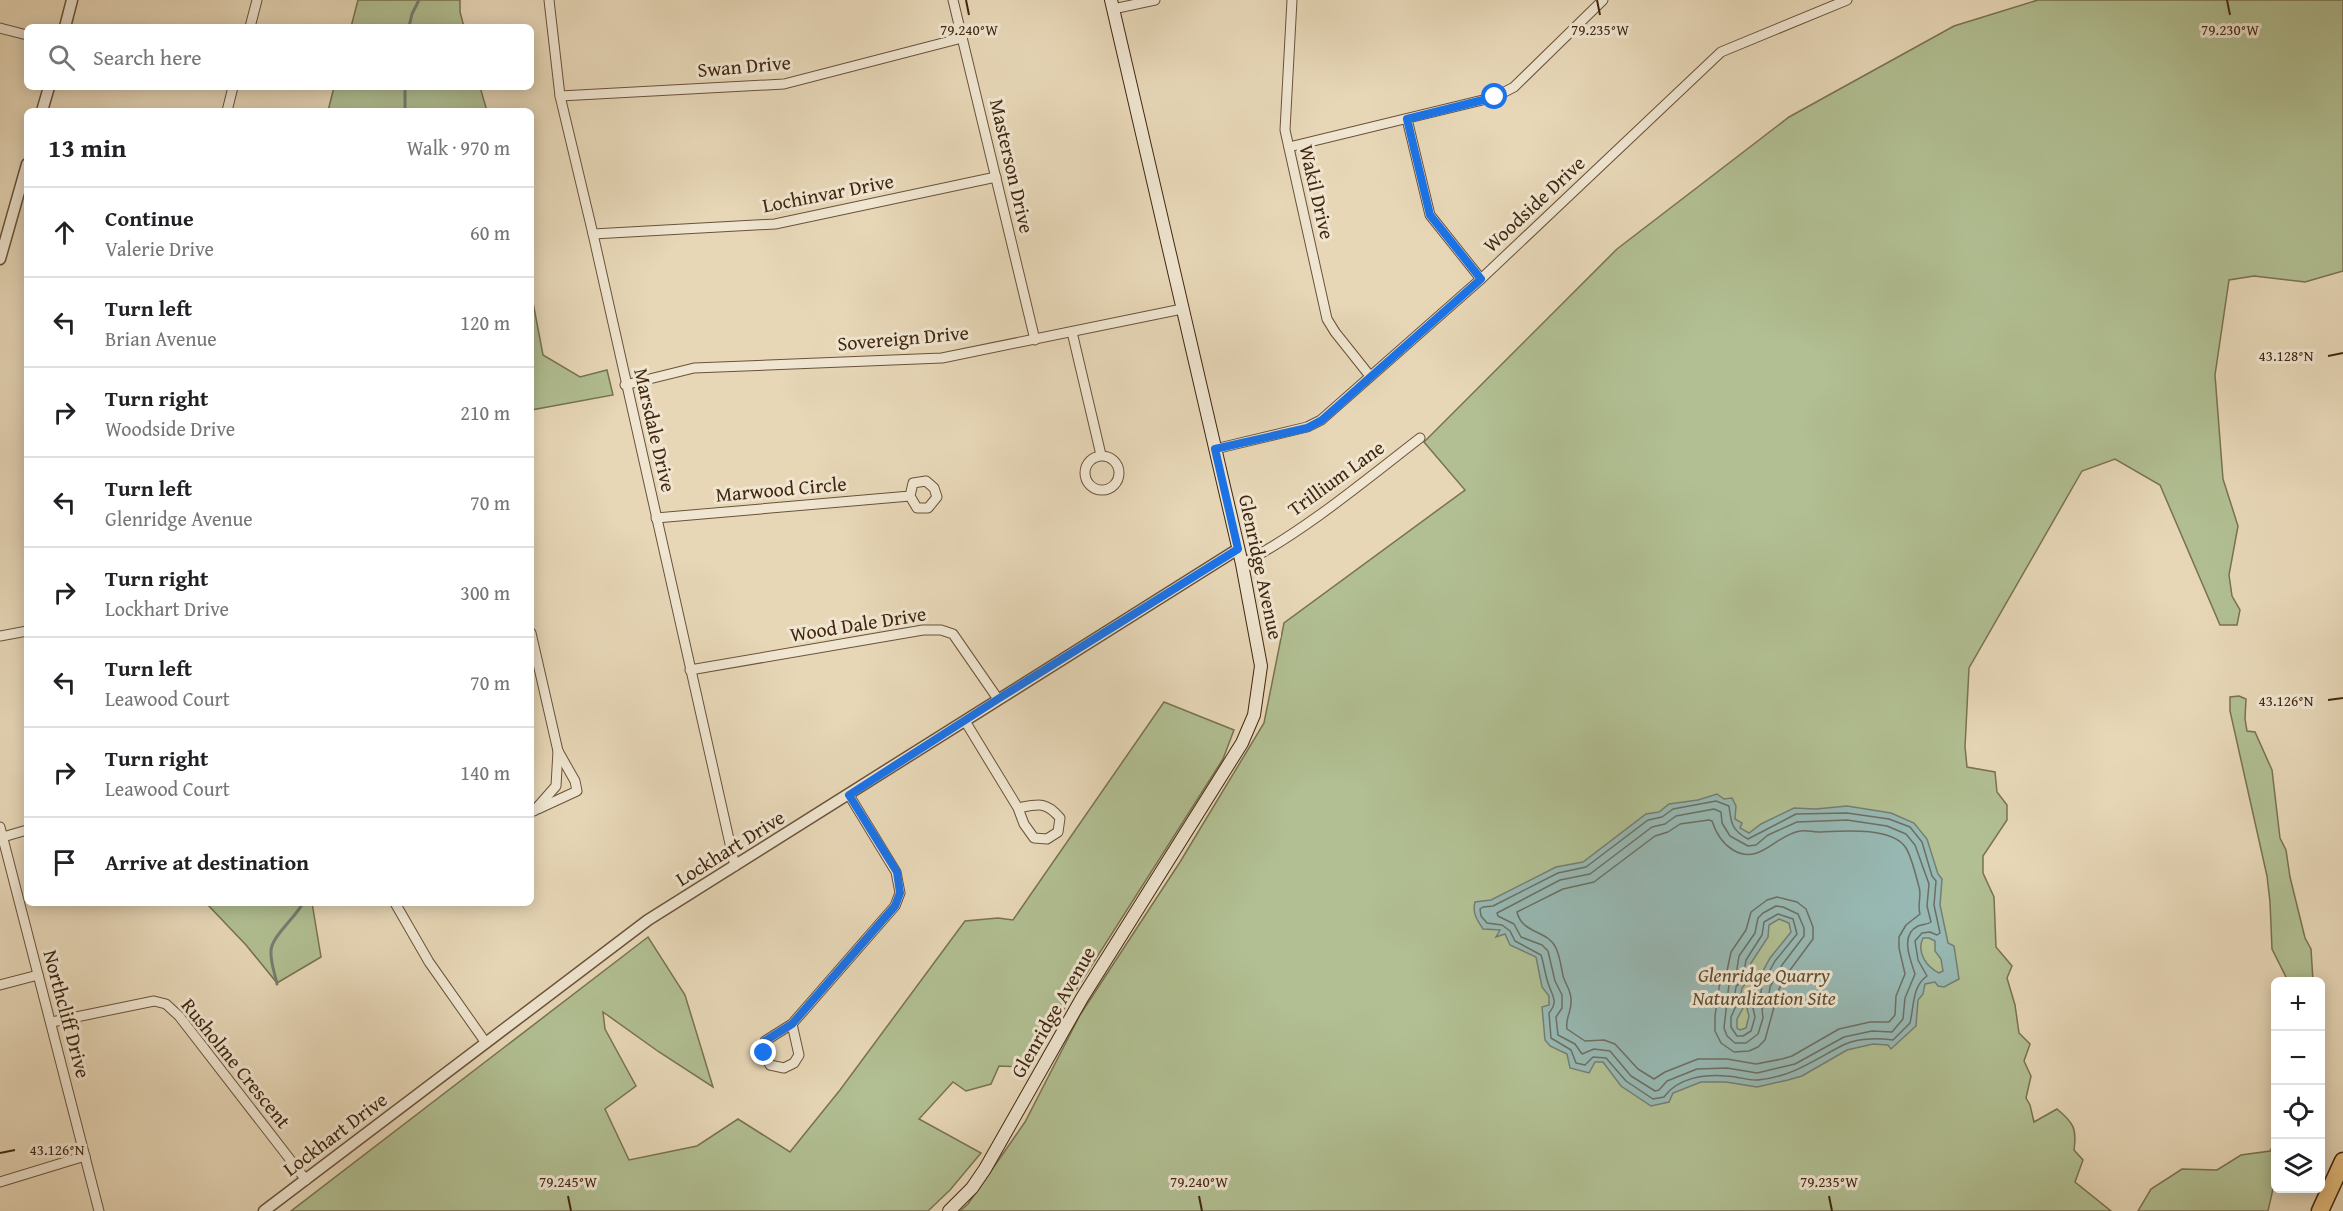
<!DOCTYPE html>
<html lang="en">
<head>
<meta charset="utf-8">
<style>
  body { margin:0; font-family:"Gentium Book Plus",serif; background:#f2f2f2; color:#202124 }
  .controls { position:absolute; right:18px; bottom:18px; display:grid; overflow:hidden; border-radius:9px; box-shadow:0 3px 15px #0003 }
  .controls button { width:54px; height:54px; display:grid; place-items:center; padding:0; border:0; border-bottom:2px solid #e0e0e0; background:#fff; color:#202124; font:30px sans-serif }
  .stop { position:absolute; width:18px; height:18px; margin:-14px; border:4px solid #1a73e8; border-radius:50%; background:#fff }
  .stop.end { background:#1a73e8; border-color:#fff; box-shadow:0 2px 6px #0008 }
  .list { margin:0; padding:0; list-style:none }
  h2 { display:flex; justify-content:space-between; align-items:center; height:78px; margin:0; padding:0 24px; font-size:26px }
  h2 small { font-size:20px; font-weight:400; color:#757577 }
  .list li { display:grid; grid-template-columns:39px 1fr auto; gap:18px; align-items:center; box-sizing:border-box; height:90px; padding:0 24px; border-top:2px solid #e0e0e0 }
  .list b { display:block; font-size:22px; white-space:nowrap }
  .list p { margin:0; font-size:20px; white-space:nowrap; color:#757577 }
  .list em { font-size:20px; font-style:normal; color:#757577 }
  .icon { flex:none; width:33px; height:33px; fill:none; stroke:currentColor; stroke-width:2; stroke-linecap:round; stroke-linejoin:round }
  .map { position:relative; flex:none; width:2343px; height:1211px; overflow:hidden }
  .search { position:absolute; background:#fff; box-shadow:0 3px 15px #0003; left:24px; top:24px; width:510px; height:66px; display:flex; align-items:center; gap:15px; box-sizing:border-box; padding:0 21px; border-radius:9px; color:#757577; font-size:22px }
  .panel { position:absolute; background:#fff; box-shadow:0 3px 15px #0003; left:24px; top:108px; width:510px; height:798px; border-radius:9px }
  .map>svg:first-child { display:block }
  .green { fill:#b1bf92; stroke:#797251; stroke-width:1.5 }
  .water { fill:#97b8b3; stroke:#757e72; stroke-width:1.5; fill-rule:evenodd }
  .lines { fill:none; stroke-linecap:round; stroke-linejoin:round }
  .shore { stroke:#6c6f62; stroke-width:1.5 }
  .stream { stroke:#757e72; stroke-width:3 }
  .minor-casing { stroke:#6a523a; stroke-width:11 }
  .tertiary-casing { stroke:#6a523a; stroke-width:13 }
  .secondary-casing { stroke:#412610; stroke-width:14 }
  .motorway-casing { stroke:#412610; stroke-width:19 }
  .minor { stroke:#efe5d0; stroke-width:9 }
  .tertiary { stroke:#efe5d0; stroke-width:10 }
  .secondary { stroke:#efe5d0; stroke-width:12 }
  .motorway { stroke:#e4bc7c; stroke-width:16 }
  .route { stroke:#1a73e8; stroke-width:8 }
  .ticks { fill:none; stroke:#412610; stroke-width:2 }
  .labels { text-anchor:middle; stroke-width:6; stroke-linejoin:round; paint-order:stroke }
  .street-label { font-size:20px; fill:#412610; stroke:#efe5d0 }
  .park-label { font-size:20px; font-style:italic; fill:#5d4c30; stroke:#efe5d0 }
  .ticks-label { font-size:15px; text-anchor:middle; fill:#412610; stroke:#efe5d0; stroke-width:6; stroke-linejoin:round; paint-order:stroke }
</style>
</head>
<body>
<div class="map">
<svg width="2343" height="1211" viewBox="0 0 2343 1211">
  <rect width="100%" height="100%" fill="#e7d7b7"/>
  <filter id="stains"><feTurbulence type="fractalNoise" baseFrequency=".00333" numOctaves="4"/><feColorMatrix values="0 0 0 0 .2 0 0 0 0 .09 0 0 0 0 .02 0 0 0 .5 -.17"/></filter>
  <radialGradient id="worn" r=".72"><stop offset=".6" stop-color="#630" stop-opacity="0"/><stop offset="1" stop-color="#630" stop-opacity=".3"/></radialGradient>
  <g class="green">
    <path d="M358,0H460V12L464,27H351Z"/>
    <path d="M2038,0H2343V271L2305,282L2254,276L2229,280L2215,375L2223,479L2238,526L2229,575L2232,596L2240,610L2237,625H2220L2160,485L2115,459L2082,471L1969,668L1965,747L1967,767L1995,772L1997,792L2007,805V820L1983,856V873L1994,897L1996,947L2012,966L2007,978L2015,1005L2019,1033L2030,1044L2024,1061L2031,1076L2026,1098L2030,1105L2034,1122L2057,1109C2074,1123 2077,1129 2074,1150L2083,1160L2075,1182L2111,1211H960L968,1204L1025,1122L1080,1015L1180,862L1264,723L1284,623L1465,490L1424,442L1617,249L1789,117L1954,26Z"/>
    <path d="M334,87H480L487,111H328Z"/>
    <path d="M531,292L543,355L580,377L607,370L613,395L531,410Z"/>
    <path d="M2239,696L2246,699L2245,719L2247,731L2255,732L2272,770L2280,838L2286,850L2290,877L2305,938L2311,949L2313,981H2288L2272,949L2270,902L2267,876L2230,711V697Z"/>
    <path d="M1164,702L1234,730L1223,759L1027,1067L999,1066L991,1084L966,1091L953,1082L919,1119L981,1153L950,1190L928,1211H291L648,937L685,995L713,1087L659,1052L603,1012L605,1029L636,1086L605,1109L629,1160L697,1146L738,1119L790,1152L840,1090L965,921L998,918L1013,920Z"/>
    <path d="M206,903H312L321,957L277,983L246,945Z"/>
    <path d="M2275,1141V1180L2268,1211H2138L2151,1189L2182,1169L2217,1170L2241,1155L2270,1151Z"/>
  </g>
  <path class="water" d="M1717,794L1724,799L1732,798L1736,806L1735,819L1742,823L1740,828L1749,833L1761,824L1794,808L1816,809L1847,806L1891,813L1914,823L1927,839L1938,874L1942,879L1940,905L1948,943L1954,946L1959,979L1944,987L1938,986L1935,982L1925,984L1923,994L1918,1000L1916,1026L1891,1049L1888,1045L1873,1044L1847,1050L1802,1076L1788,1080L1757,1087L1726,1082H1701L1673,1093L1669,1102L1651,1106L1621,1086L1603,1062H1595L1589,1073L1570,1068L1567,1054L1550,1046L1545,1040L1542,1007L1549,1005V996L1542,987L1536,957L1510,945L1505,934L1496,937L1500,930L1483,929C1477,920 1472,913 1475,902L1491,900L1556,867L1583,862L1646,814L1659,812L1669,804L1698,800ZM1779,919L1789,923L1791,932L1770,958L1756,984L1755,996L1747,1009L1749,1016L1746,1028L1740,1030L1737,1028V1019L1743,1008L1740,999L1742,988L1748,981L1751,963L1768,937L1769,925ZM1929,938L1935,941V951L1941,959L1943,971L1939,973C1927,967 1916,953 1923,938Z"/>
  <g class="lines">
    <g class="shore">
      <path d="M1716,801L1729,806C1731,822 1731,830 1748,839L1796,814L1847,813L1889,819L1910,827L1922,842L1932,876L1936,881L1934,905L1940,933L1937,935L1930,932L1922,933L1915,941L1918,960L1927,976C1912,986 1914,1007 1910,1023L1893,1040C1878,1038 1858,1038 1843,1045C1814,1060 1792,1077 1758,1080C1748,1081 1737,1076 1726,1076C1704,1074 1677,1078 1664,1097L1653,1099L1626,1081L1606,1058L1593,1057L1585,1065L1576,1063L1571,1050L1551,1038L1549,1013C1559,1001 1552,996 1548,983C1545,974 1544,964 1541,955L1515,941L1510,931L1502,925L1487,923L1481,916L1480,909L1483,907L1493,906L1558,873L1586,867L1648,820L1662,817L1673,809Z"/>
      <path d="M1714,809L1721,812L1722,823L1730,836L1748,846L1756,845L1768,835L1797,822L1847,820L1887,826L1906,834L1915,845L1929,884L1927,906L1931,922C1927,925 1923,924 1918,926C1899,935 1911,961 1915,974L1905,998L1903,1019L1892,1032L1872,1031L1844,1037L1795,1064L1757,1073L1727,1068L1697,1069L1667,1081L1659,1090L1655,1091L1631,1076L1610,1051L1594,1049L1582,1054L1575,1044L1558,1035L1556,1017L1562,1008V995L1555,981L1548,951L1542,945L1521,937L1514,924L1498,916L1497,913L1560,880L1590,874L1652,827L1665,824L1676,816Z"/>
      <path d="M1709,820L1712,821C1716,833 1723,844 1733,850C1760,866 1775,835 1800,831C1806,830 1812,832 1818,832C1840,831 1892,826 1906,848C1912,858 1916,876 1919,887C1922,895 1917,905 1920,914L1906,925L1899,937V948L1905,974L1896,996L1895,1015L1889,1022H1870L1839,1029L1792,1056L1782,1059L1756,1064L1727,1059H1698L1665,1072L1654,1079L1638,1069L1615,1044L1604,1040L1585,1041L1567,1029C1565,1019 1571,1013 1571,1002C1572,991 1566,986 1563,976C1561,966 1560,957 1556,948C1548,930 1522,934 1517,912L1563,889L1594,882L1655,836L1668,832L1680,824Z"/>
      <path d="M1777,897L1797,902L1806,909L1813,927V939L1790,970L1779,989L1765,1040L1758,1047L1749,1051L1734,1052L1721,1043L1715,1031V1016L1720,981L1727,971L1731,952L1746,930L1751,912L1767,900Z"/>
      <path d="M1776,906L1783,907L1798,914L1804,928V936L1782,965L1770,987L1768,1001L1762,1009L1763,1018L1758,1034L1746,1043H1735L1727,1036L1724,1028L1729,984L1736,975L1739,956L1755,933L1758,918L1763,913Z"/>
      <path d="M1778,914L1793,919L1797,934L1775,961L1762,985L1760,999L1753,1008L1755,1017L1751,1031L1743,1036H1737L1731,1027V1017L1736,1006L1734,999L1736,987L1743,978L1746,960L1762,935L1764,922Z"/>
    </g>
    <g class="stream">
      <path d="M409,27L412,14L419,0"/>
      <path d="M405,111V87"/>
      <path d="M277,984C275,974 270,961 271,951C271,937 296,917 303,903"/>
    </g>
    <defs>
      <g id="minor">
        <path d="M549,0L560,96L593,234L735,866"/>
        <path d="M953,0L1035,340"/>
        <path d="M1292,0L1285,130L1327,319L1335,332L1370,376"/>
        <path d="M1113,9L1155,0"/>
        <path d="M250,27L257,0"/>
        <path d="M0,28L27,35"/>
        <path d="M560,96L784,84L962,38"/>
        <path d="M227,111L233,87"/>
        <path d="M1407,119L1430,215L1481,279"/>
        <path d="M1289,147L1495,97L1514,87L1603,0"/>
        <path d="M593,234L775,224L996,177"/>
        <path d="M1072,332L1101,455"/>
        <path d="M625,385L694,368L942,358L1182,309"/>
        <path d="M1215,449L1307,427L1321,420L1481,279L1721,52L1847,0"/>
        <circle cx="1102" cy="473" r="17"/>
        <path d="M656,518L910,496L913,483L926,481L934,488L937,497L928,508H917L910,496"/>
        <path d="M1242,564C1306,530 1363,482 1420,438"/>
        <path d="M531,633L558,751L556,786L534,811"/>
        <path d="M0,636L27,631"/>
        <path d="M690,670L923,630H941L953,634L998,699"/>
        <path d="M965,721L1018,808L1024,824L1034,838L1047,839L1058,832L1060,818C1046,801 1038,804 1018,808"/>
        <path d="M538,809L577,791L575,781L558,751"/>
        <path d="M0,827L99,1211"/>
        <path d="M3,837L27,830"/>
        <path d="M395,903L429,962L486,1043"/>
        <path d="M0,985L38,975"/>
        <path d="M52,1022L154,1001L166,1004L179,1016L306,1180"/>
        <path d="M792,1024L799,1055L794,1063L784,1068L770,1065L764,1053L765,1041L792,1024L895,906L900,893L896,872L849,795"/>
        <path d="M0,1182L85,1156"/>
      </g>
      <g id="tertiary">
        <path d="M65,27L72,0"/>
        <path d="M42,111L49,87"/>
        <path d="M0,259L27,164"/>
        <path d="M264,1211L648,920L1238,549"/>
      </g>
      <path id="secondary" d="M949,1211L972,1188L985,1169L1082,998L1242,743L1254,715L1261,666L1242,564L1111,0"/>
      <path id="motorway" d="M2320,1211L2343,1161"/>
    </defs>
    <use href="#minor" class="minor-casing"/>
    <use href="#tertiary" class="tertiary-casing"/>
    <use href="#secondary" class="secondary-casing"/>
    <use href="#motorway" class="motorway-casing"/>
    <use href="#minor" class="minor"/>
    <use href="#tertiary" class="tertiary"/>
    <use href="#secondary" class="secondary"/>
    <use href="#motorway" class="motorway"/>
  </g>
  <g class="lines">
    <path class="route" d="M764,1053L765,1041L792,1024L895,906L900,893L897,872L849,795L998,699L1238,549L1215,449L1307,428L1322,420L1481,279L1430,215L1407,119L1495,97"/>
  </g>
  <path class="ticks" d="M966,0L969,15M1597,0L1600,15M2227,0L2230,15M2328,356L2343,353M2328,700L2343,698M0,1153L15,1150M568,1196L571,1211M1199,1196L1202,1211M1829,1196L1832,1211"/>
  <g class="labels">
    <g class="street-label">
      <text transform="translate(744 66) rotate(-5)" y="7">Swan Drive</text>
      <text transform="translate(1012 166) rotate(77)" y="7">Masterson Drive</text>
      <text transform="translate(1317 192) rotate(77)" y="7">Wakil Drive</text>
      <text transform="translate(828 193) rotate(-11)" y="7">Lochinvar Drive</text>
      <text transform="translate(1534 204) rotate(-43)" y="7">Woodside Drive</text>
      <text transform="translate(903 338) rotate(-5)" y="7">Sovereign Drive</text>
      <text transform="translate(655 430) rotate(77)" y="7">Marsdale Drive</text>
      <text transform="translate(1336 478) rotate(-36)" y="7">Trillium Lane</text>
      <text transform="translate(781 489) rotate(-5)" y="7">Marwood Circle</text>
      <text transform="translate(1261 567) rotate(78)" y="7">Glenridge Avenue</text>
      <text transform="translate(858 624) rotate(-9)" y="7">Wood Dale Drive</text>
      <text transform="translate(730 848) rotate(-32)" y="7">Lockhart Drive</text>
      <text transform="translate(1053 1012) rotate(-60)" y="7">Glenridge Avenue</text>
      <text transform="translate(67 1014) rotate(75)" y="7">Northcliff Drive</text>
      <text transform="translate(236 1063) rotate(51)" y="7">Rusholme Crescent</text>
      <text transform="translate(335 1134) rotate(-37)" y="7">Lockhart Drive</text>
    </g>
    <g class="park-label">
      <text x="1764" y="982">Glenridge Quarry<tspan x="1764" dy="23">Naturalization Site</tspan></text>
    </g>
  </g>
  <g class="ticks-label">
    <text x="2230" y="35">79.230°W</text>
    <text x="969" y="35">79.240°W</text>
    <text x="1600" y="35">79.235°W</text>
    <text x="2286" y="361">43.128°N</text>
    <text x="2286" y="706">43.126°N</text>
    <text x="57" y="1155">43.126°N</text>
    <text x="568" y="1187">79.245°W</text>
    <text x="1199" y="1187">79.240°W</text>
    <text x="1829" y="1187">79.235°W</text>
  </g>
  <rect width="100%" height="100%" filter="url(#stains)"/>
  <rect width="100%" height="100%" fill="url(#worn)"/>
</svg>
<div class="controls">
<button>+</button>
<button>−</button>
<button><svg class="icon" aria-label="locate" viewBox="0 0 24 24"><circle cx="12" cy="12" r="6"/><path d="M12 2v4M12 18v4M2 12h4M18 12h4"/></svg></button>
<button><svg class="icon" aria-label="layers" viewBox="0 0 24 24"><path d="M12 4l9 5-9 5-9-5zM3 14l9 5 9-5"/></svg></button>
</div>
<div class="stop" style="left:1495px;top:97px"></div>
<div class="stop end" style="left:764px;top:1053px"></div>
<div class="search"><svg class="icon" aria-label="search" viewBox="0 0 24 24"><circle cx="10" cy="10" r="6"/><path d="M15 15l6 6"/></svg>Search here</div>
<section class="panel">
<h2>13 min<small>Walk · 970 m</small></h2>
<ul class="list">
<li><svg class="icon" aria-label="ahead" viewBox="0 0 24 24"><path d="M12 20V5M6 11l6-6 6 6"/></svg><div><b>Continue</b><p>Valerie Drive</p></div><em>60 m</em></li>
<li><svg class="icon" aria-label="left" viewBox="0 0 24 24"><path d="M17 20v-9H6M10 6l-5 5 5 5"/></svg><div><b>Turn left</b><p>Brian Avenue</p></div><em>120 m</em></li>
<li><svg class="icon" aria-label="right" viewBox="0 0 24 24"><path d="M7 20v-9h11M14 6l5 5-5 5"/></svg><div><b>Turn right</b><p>Woodside Drive</p></div><em>210 m</em></li>
<li><svg class="icon" aria-label="left" viewBox="0 0 24 24"><path d="M17 20v-9H6M10 6l-5 5 5 5"/></svg><div><b>Turn left</b><p>Glenridge Avenue</p></div><em>70 m</em></li>
<li><svg class="icon" aria-label="right" viewBox="0 0 24 24"><path d="M7 20v-9h11M14 6l5 5-5 5"/></svg><div><b>Turn right</b><p>Lockhart Drive</p></div><em>300 m</em></li>
<li><svg class="icon" aria-label="left" viewBox="0 0 24 24"><path d="M17 20v-9H6M10 6l-5 5 5 5"/></svg><div><b>Turn left</b><p>Leawood Court</p></div><em>70 m</em></li>
<li><svg class="icon" aria-label="right" viewBox="0 0 24 24"><path d="M7 20v-9h11M14 6l5 5-5 5"/></svg><div><b>Turn right</b><p>Leawood Court</p></div><em>140 m</em></li>
<li><svg class="icon" aria-label="arrive" viewBox="0 0 24 24"><path d="M6 21V4h12l-3 4 3 4H6"/></svg><div><b>Arrive at destination</b></div></li>
</ul>
</section>
</div>
</body>
</html>
